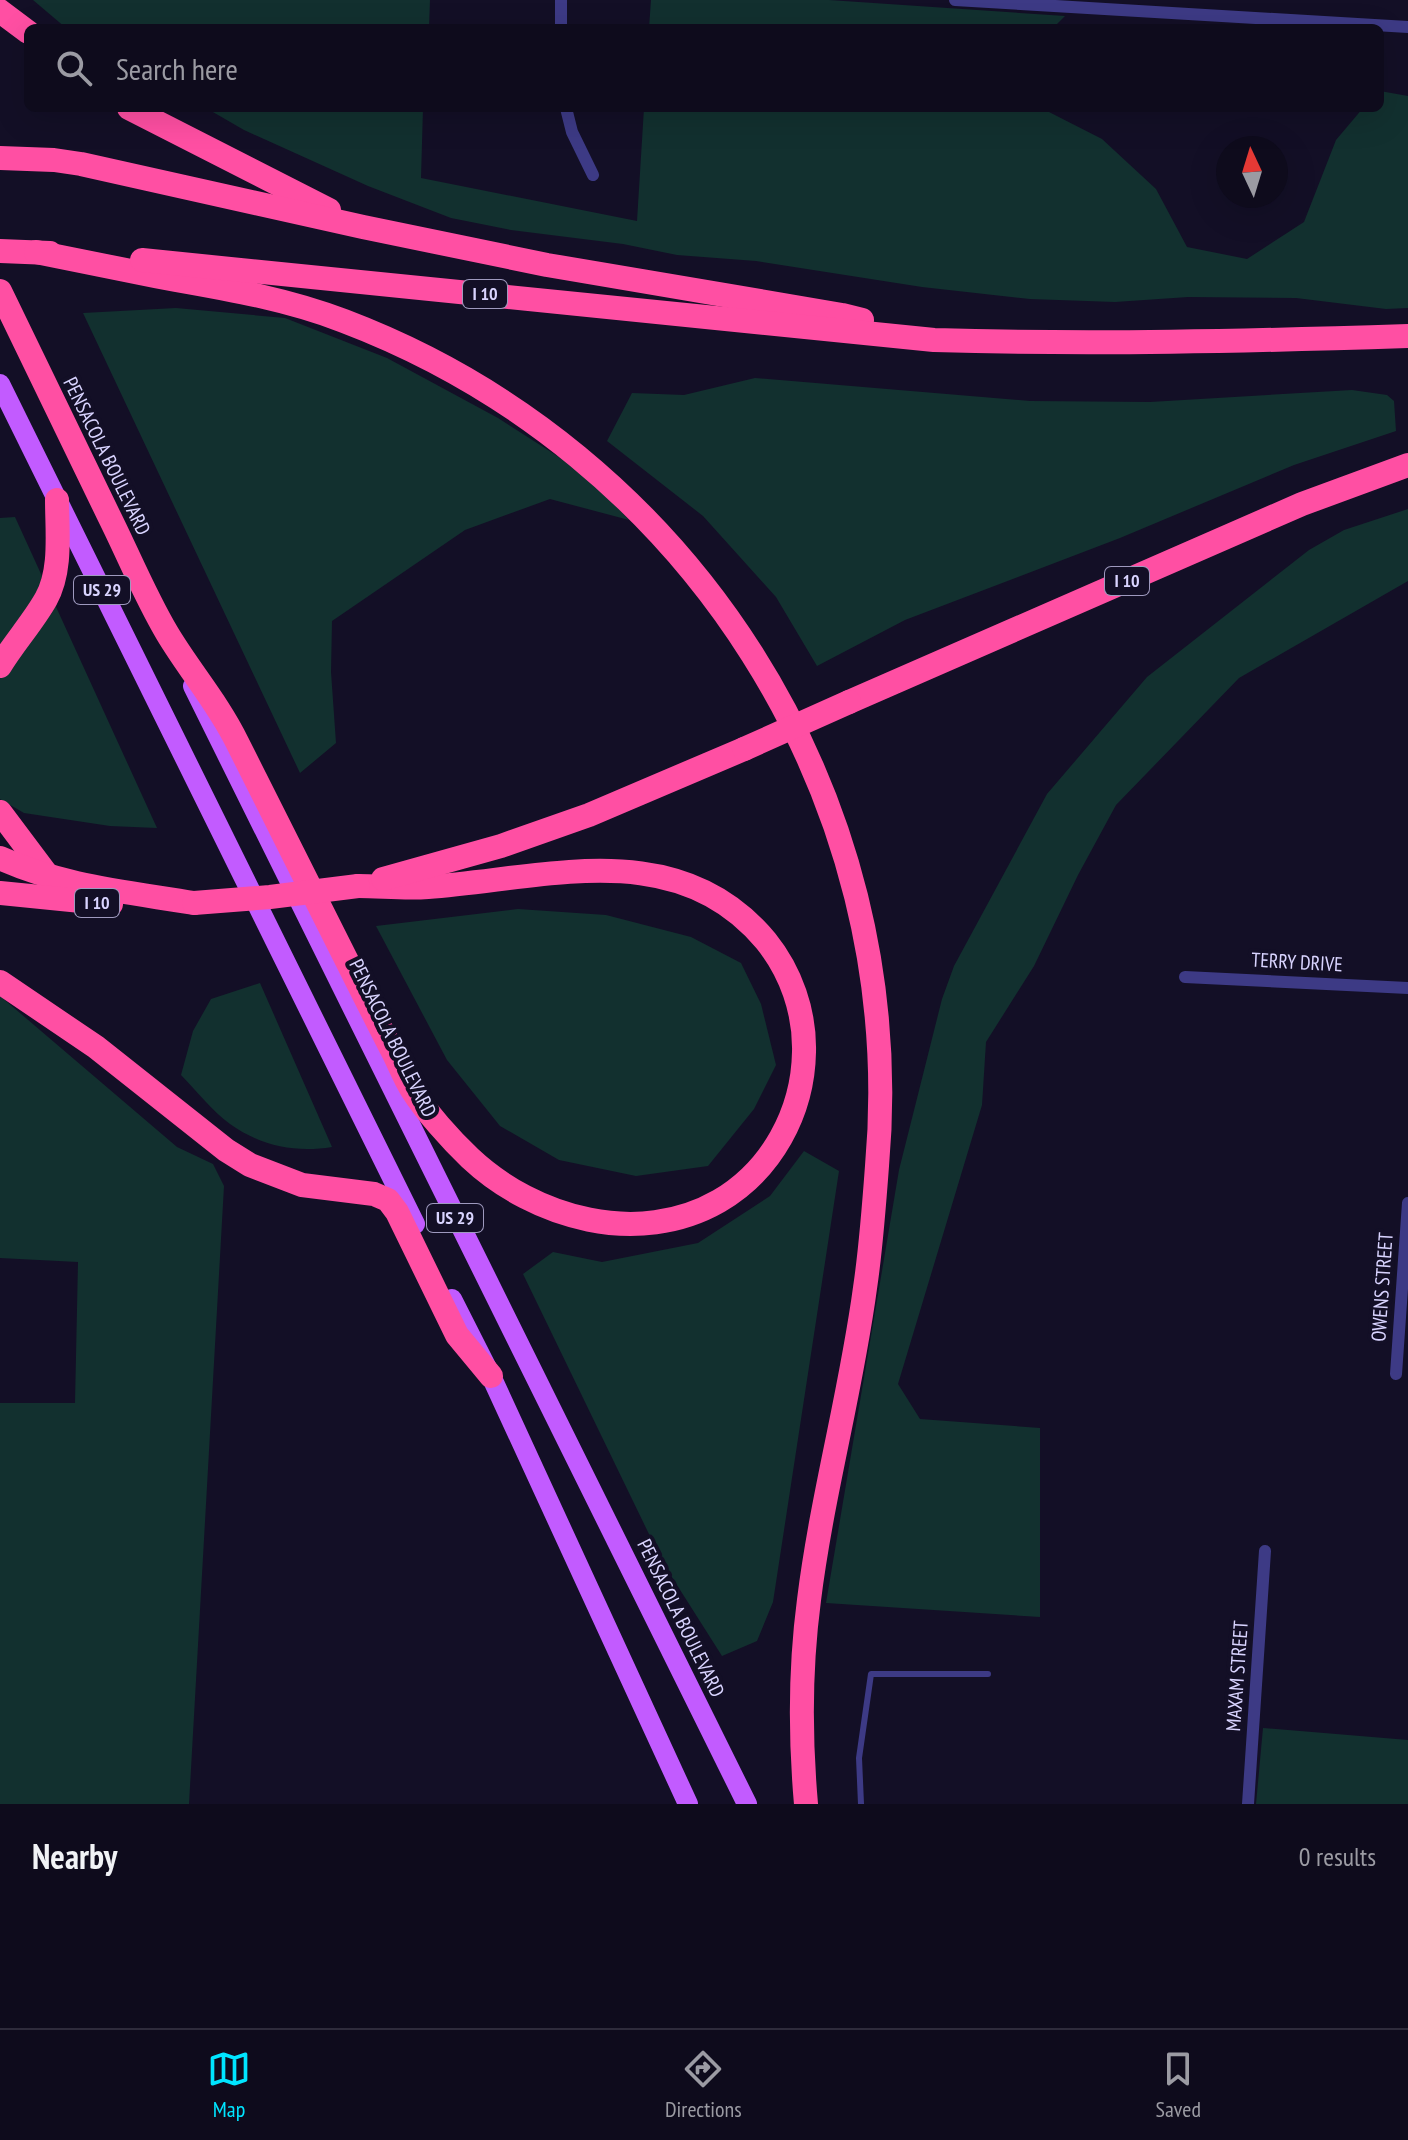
<!DOCTYPE html>
<html lang="en">
<head>
<meta charset="utf-8">
<style>
  body { margin:0; font-family:"PT Sans Narrow",sans-serif; background:#171425; color:#f1f3f6 }
  .compass { position:absolute; left:1216px; top:136px; width:72px; height:72px; border-radius:50%; background:#0e0b1c; box-shadow:0 8px 32px #0002; rotate:356deg }
  .list { margin:0; padding:0; list-style:none }
  h2 { display:flex; justify-content:space-between; align-items:center; height:104px; margin:0; padding:0 32px; font-size:34px }
  h2 small { font-size:26px; font-weight:400; color:#9b9ba3 }
  .icon { flex:none; width:44px; height:44px; fill:none; stroke:currentColor; stroke-width:2; stroke-linecap:round; stroke-linejoin:round }
  .map { position:relative; flex:none; width:1408px; height:1804px; overflow:hidden }
  .search { position:absolute; background:#0e0b1c; box-shadow:0 8px 32px #0002; left:24px; right:24px; top:24px; height:88px; display:flex; align-items:center; gap:20px; box-sizing:border-box; padding:0 28px; border-radius:12px; color:#9b9ba3; font-size:30px }
  .sheet { height:224px; background:#0e0b1c }
  nav { display:flex; justify-content:space-around; align-items:center; box-sizing:border-box; height:112px; border-top:2px solid #2e2b3b; background:#0e0b1c; font-size:22px; color:#9b9ba3 }
  nav a { display:grid; justify-items:center; gap:4px }
  nav .on { color:#00e5ff }
  .map>svg:first-child { display:block }
  .green { fill:#12302f }
  .lines { fill:none; stroke-linecap:round; stroke-linejoin:round }
  .lane { stroke:#3d3a85; stroke-width:6 }
  .street { stroke:#3d3a85; stroke-width:12 }
  .primary { stroke:#c25bff; stroke-width:20 }
  .highway { stroke:#ff4fa3; stroke-width:24 }
  .highway-bridge { stroke:#ff4fa3; stroke-width:24 }
  .labels { text-anchor:middle; stroke-width:8; stroke-linejoin:round; paint-order:stroke }
  .shield { fill:#130f26; stroke:#9e99be; stroke-width:2 }
  .shield-label { font-size:18px; font-weight:bold; fill:#d9d4ff }
  .street-label { font-size:20px; fill:#d9d4ff; stroke:#130f26 }
</style>
</head>
<body>
<div class="map">
<svg width="1408" height="1804" viewBox="0 0 1408 1804">
  <rect width="100%" height="100%" fill="#130f26"/>
  <g class="green">
    <path d="M33,0H430L429,28H66Z"/>
    <path d="M651,0H829L1065,16L1053,28H649Z"/>
    <path d="M1380,91L1408,96V308L1386,309L1296,298L1188,297L1115,302L1030,299L922,287L756,261L677,255L623,244L511,230L451,218L368,186L244,130L206,108H423L421,178L637,221L644,108H1047L1049,112L1102,139L1156,189L1187,247L1247,259L1304,222L1336,140L1363,108H1380Z"/>
    <path d="M176,308L285,318L387,358L498,418L587,475L629,520L550,499L465,530L332,621L331,672L336,743L300,773L83,313Z"/>
    <path d="M755,378L1030,401L1150,402L1352,390L1387,395L1394,401L1396,431L1294,465L1120,538L905,620L817,666L776,597L703,516L607,441L632,393L684,395Z"/>
    <path d="M1408,509V581L1239,678L1116,805L1078,875L1034,966L986,1042L982,1105L898,1384L920,1419L1040,1428V1617L826,1603L899,1170L942,999L954,966L1047,794L1147,677L1309,550L1344,530Z"/>
    <path d="M15,517L157,828L110,826L24,813L0,799V518Z"/>
    <path d="M518,909L606,915L691,937L741,963L761,1004L776,1065L754,1109L708,1166L636,1176L559,1160L500,1126L447,1060L376,926Z"/>
    <path d="M260,983L332,1147C295,1153 261,1146 230,1124C212,1111 196,1090 181,1075L193,1031L211,999Z"/>
    <path d="M0,996L177,1147L213,1164L224,1186L189,1804H0V1403H75L78,1262L0,1258Z"/>
    <path d="M804,1151L839,1171L773,1602L757,1641L722,1656L663,1563L523,1274L553,1252L602,1262L698,1243L770,1196Z"/>
    <path d="M1263,1728L1408,1740V1804H1256Z"/>
  </g>
  <g class="lines">
    <path class="lane" d="M861,1804L859,1758L871,1674H988"/>
    <g class="street">
      <path d="M561,0V28"/>
      <path d="M955,0L1408,27"/>
      <path d="M566,108L572,132L593,175"/>
      <path d="M1185,977L1408,988"/>
      <path d="M1396,1374L1408,1203"/>
      <path d="M1248,1804L1265,1551"/>
    </g>
    <g class="primary">
      <path d="M0,384L415,1224"/>
      <path d="M193,686L747,1804"/>
      <path d="M452,1299L491,1376L688,1804"/>
    </g>
    <g class="highway">
      <path d="M0,11L28,32"/>
      <path d="M129,108L329,210"/>
      <path d="M0,158L54,160L81,164L363,227L547,265L842,315L862,320"/>
      <path d="M0,251L50,253"/>
      <path d="M36,252C82,261 129,271 176,280C233,290 290,300 344,321C689,452 910,797 877,1166C874,1207 871,1248 865,1288C851,1393 822,1495 809,1600C800,1668 800,1736 806,1804"/>
      <path d="M142,260L934,340C1092,345 1250,341 1408,336"/>
      <path d="M0,291C36,366 73,441 109,516C128,554 145,596 167,633C189,670 218,703 237,742C274,816 312,891 349,965C364,995 379,1025 394,1054C400,1066 405,1079 412,1090C426,1112 451,1140 470,1158C535,1219 639,1247 719,1201C772,1170 803,1112 804,1052C805,1012 791,972 766,941C678,834 544,879 428,887C405,889 381,886 358,886"/>
      <path d="M0,666C14,643 33,622 46,599C62,570 57,532 57,500"/>
      <path d="M849,702L1302,504L1408,465"/>
      <path d="M0,812L48,876"/>
      <path d="M0,858C61,886 128,892 194,903"/>
      <path d="M383,879L501,846L589,815L744,749"/>
      <path d="M0,893L111,904"/>
      <path d="M0,982L96,1047L226,1150L250,1165L302,1185L374,1194L388,1200L397,1212L457,1335L491,1376"/>
    </g>
    <g class="highway-bridge">
      <path d="M744,749L849,702"/>
      <path d="M194,903L270,897L358,886"/>
    </g>
  </g>
  <g class="labels">
    <g class="shield">
      <rect x="463" y="280" width="44" height="28" rx="6"/>
      <rect x="1105" y="567" width="44" height="28" rx="6"/>
      <rect x="74" y="576" width="56" height="28" rx="6"/>
      <rect x="75" y="889" width="44" height="28" rx="6"/>
      <rect x="427" y="1204" width="56" height="28" rx="6"/>
    </g>
    <g class="shield-label">
      <text x="485" y="300">I 10</text>
      <text x="1127" y="587">I 10</text>
      <text x="102" y="596">US 29</text>
      <text x="97" y="909">I 10</text>
      <text x="455" y="1224">US 29</text>
    </g>
    <g class="street-label">
      <text transform="translate(107 456) rotate(64)" y="7">PENSACOLA BOULEVARD</text>
      <text transform="translate(1297 962) rotate(3)" y="7">TERRY DRIVE</text>
      <text transform="translate(393 1038) rotate(64)" y="7">PENSACOLA BOULEVARD</text>
      <text transform="translate(1382 1287) rotate(-86)" y="7">OWENS STREET</text>
      <text transform="translate(681 1618) rotate(64)" y="7">PENSACOLA BOULEVARD</text>
      <text transform="translate(1237 1676) rotate(-86)" y="7">MAXAM STREET</text>
    </g>
  </g>
</svg>
<svg class="compass" viewBox="-18 -18 36 36"><path d="M0-13l5 13h-10z" fill="#e53935"/><path d="M0 13l5-13h-10z" fill="#9b9ba3"/></svg>
<div class="search"><svg class="icon" aria-label="search" viewBox="0 0 24 24"><circle cx="10" cy="10" r="6"/><path d="M15 15l6 6"/></svg>Search here</div>
</div>
<section class="sheet">
<h2>Nearby<small>0 results</small></h2>
<ul class="list">
</ul>
</section>
<nav>
<a class="on"><svg class="icon" aria-label="map" viewBox="0 0 24 24"><path d="M3 6l6-2 6 2 6-2v14l-6 2-6-2-6 2zM9 4v14M15 6v14"/></svg>Map</a>
<a><svg class="icon" aria-label="directions" viewBox="0 0 24 24"><path d="M12 3l9 9-9 9-9-9zM9 14v-3h6M13 9l2 2-2 2"/></svg>Directions</a>
<a><svg class="icon" aria-label="saved" viewBox="0 0 24 24"><path d="M7 4h10v16l-5-4-5 4z"/></svg>Saved</a>
</nav>
</body>
</html>
